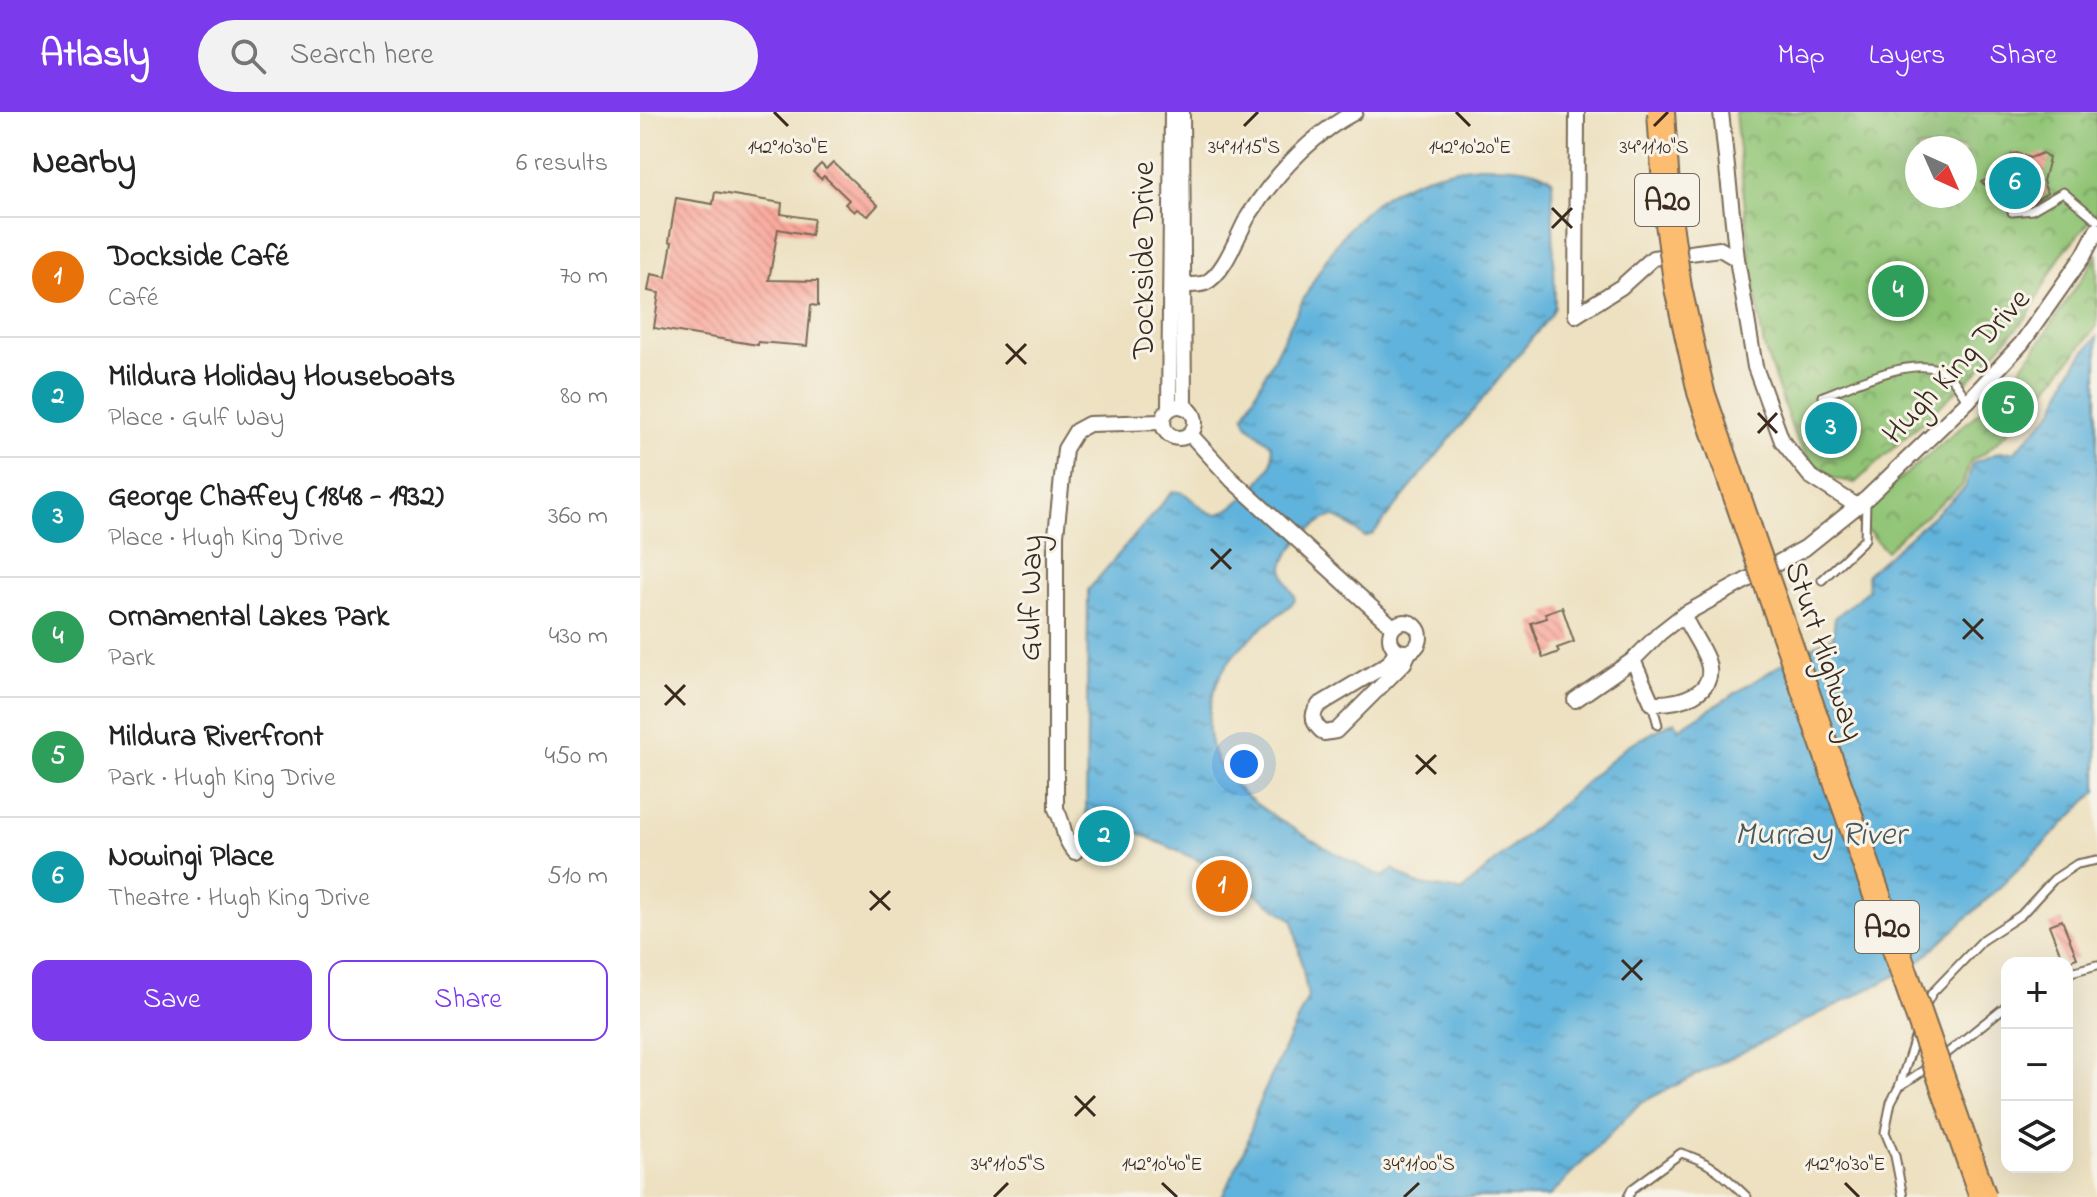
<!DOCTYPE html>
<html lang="en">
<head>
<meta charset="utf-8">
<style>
  body { margin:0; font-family:"Indie Flower",sans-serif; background:#f2f2f2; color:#222 }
  .controls { position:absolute; right:24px; bottom:24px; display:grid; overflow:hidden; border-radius:16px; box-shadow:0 8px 32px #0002 }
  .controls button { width:72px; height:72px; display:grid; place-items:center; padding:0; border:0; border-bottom:2px solid #e0e0e0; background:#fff; color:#222; font:40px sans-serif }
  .compass { position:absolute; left:1265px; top:24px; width:72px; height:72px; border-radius:50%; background:#fff; box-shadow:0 8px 32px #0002; rotate:135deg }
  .you { position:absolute; left:604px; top:652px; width:28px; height:28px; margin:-20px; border:6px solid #fff; border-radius:50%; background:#1a73e8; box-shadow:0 0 0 12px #1a73e833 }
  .badge { display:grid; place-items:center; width:52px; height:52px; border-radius:50%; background:#7c3aed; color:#fff; font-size:26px; font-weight:700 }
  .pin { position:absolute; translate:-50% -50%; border:4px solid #fff; box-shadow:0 2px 8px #0006 }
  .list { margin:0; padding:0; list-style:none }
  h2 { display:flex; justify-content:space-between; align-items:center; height:104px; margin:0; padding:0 32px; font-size:34px }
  h2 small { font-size:26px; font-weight:400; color:#767676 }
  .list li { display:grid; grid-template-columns:52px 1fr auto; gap:24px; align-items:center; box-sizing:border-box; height:120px; padding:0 32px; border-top:2px solid #e0e0e0 }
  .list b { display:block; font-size:30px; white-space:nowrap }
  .list p { margin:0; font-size:26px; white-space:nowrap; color:#767676 }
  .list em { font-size:26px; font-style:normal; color:#767676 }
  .actions { display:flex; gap:16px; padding:24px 32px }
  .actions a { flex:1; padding:18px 0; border:2px solid #7c3aed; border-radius:16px; text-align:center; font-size:28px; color:#7c3aed }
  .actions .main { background:#7c3aed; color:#fff }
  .icon { flex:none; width:44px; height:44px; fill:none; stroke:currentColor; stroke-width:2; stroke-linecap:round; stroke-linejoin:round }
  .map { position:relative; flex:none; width:1457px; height:1085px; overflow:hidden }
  header { display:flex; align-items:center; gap:48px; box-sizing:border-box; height:112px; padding:0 40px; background:#7c3aed; color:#fff }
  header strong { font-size:38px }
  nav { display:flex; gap:44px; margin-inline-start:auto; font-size:28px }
  .search { width:560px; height:72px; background:#f2f2f2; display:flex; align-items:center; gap:20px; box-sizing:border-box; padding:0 28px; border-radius:44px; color:#767676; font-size:30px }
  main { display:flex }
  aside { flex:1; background:#fff }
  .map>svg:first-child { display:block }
  .park { fill:url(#park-crowns); stroke:#66774a; stroke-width:2; fill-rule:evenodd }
  .water { fill:url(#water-ripples); stroke:#4e6e7d; stroke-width:2 }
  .building { fill:url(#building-back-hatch) }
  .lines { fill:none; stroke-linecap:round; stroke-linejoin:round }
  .lane-casing { stroke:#796a57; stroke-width:11 }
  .street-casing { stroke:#796a57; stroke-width:18 }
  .highway-casing { stroke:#796a57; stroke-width:30 }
  .lane { stroke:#fff; stroke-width:7 }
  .street { stroke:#fff; stroke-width:14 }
  .highway { stroke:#fcbd6f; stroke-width:26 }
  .highway-bridge-casing { stroke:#796a57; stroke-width:30; stroke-linecap:butt }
  .highway-bridge { stroke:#fcbd6f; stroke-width:26 }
  .ticks { fill:none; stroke:#3b2a1e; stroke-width:3 }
  .labels { text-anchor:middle; stroke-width:6; stroke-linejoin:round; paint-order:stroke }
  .shield { fill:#f7f3e8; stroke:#73665b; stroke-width:2 }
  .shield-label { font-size:30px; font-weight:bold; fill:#3b2a1e }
  .street-label { font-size:32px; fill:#3b2a1e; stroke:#f7f3e8 }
  .water-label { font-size:34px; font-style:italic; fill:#485a60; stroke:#f7f3e8 }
  .ticks-label { font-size:20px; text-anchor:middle; fill:#3b2a1e; stroke:#f7f3e8; stroke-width:6; stroke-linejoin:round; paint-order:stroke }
</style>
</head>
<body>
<header>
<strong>Atlasly</strong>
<div class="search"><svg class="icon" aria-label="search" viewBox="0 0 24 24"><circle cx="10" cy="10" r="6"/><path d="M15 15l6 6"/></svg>Search here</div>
<nav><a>Map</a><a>Layers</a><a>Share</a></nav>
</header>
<main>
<aside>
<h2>Nearby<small>6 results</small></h2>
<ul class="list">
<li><span class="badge" style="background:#e8710a">1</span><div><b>Dockside Café</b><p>Café</p></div><em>70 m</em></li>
<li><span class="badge" style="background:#0f9aa8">2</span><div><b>Mildura Holiday Houseboats</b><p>Place · Gulf Way</p></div><em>80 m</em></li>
<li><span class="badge" style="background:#0f9aa8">3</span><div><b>George Chaffey (1848 - 1932)</b><p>Place · Hugh King Drive</p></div><em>360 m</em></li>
<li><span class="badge" style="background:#2e9e5b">4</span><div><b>Ornamental Lakes Park</b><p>Park</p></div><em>430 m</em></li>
<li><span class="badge" style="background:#2e9e5b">5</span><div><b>Mildura Riverfront</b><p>Park · Hugh King Drive</p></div><em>450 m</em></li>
<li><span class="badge" style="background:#0f9aa8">6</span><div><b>Nowingi Place</b><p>Theatre · Hugh King Drive</p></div><em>510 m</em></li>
</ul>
<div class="actions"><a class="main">Save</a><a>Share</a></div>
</aside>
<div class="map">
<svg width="1457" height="1085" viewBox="0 0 1457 1085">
  <defs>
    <pattern id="park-crowns" width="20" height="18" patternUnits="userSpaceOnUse" patternTransform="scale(2)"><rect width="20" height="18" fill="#90c475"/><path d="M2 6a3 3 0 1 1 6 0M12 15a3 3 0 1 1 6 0" fill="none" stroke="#779f5f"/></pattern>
    <pattern id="water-ripples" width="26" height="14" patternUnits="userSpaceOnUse" patternTransform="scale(2)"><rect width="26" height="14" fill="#60b3dc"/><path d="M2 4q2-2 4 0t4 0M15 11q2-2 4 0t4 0" fill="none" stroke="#5092b2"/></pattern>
    <pattern id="building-back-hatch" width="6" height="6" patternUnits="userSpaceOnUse" patternTransform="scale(2)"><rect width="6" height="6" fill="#fba397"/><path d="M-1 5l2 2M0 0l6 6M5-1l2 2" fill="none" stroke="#cc857b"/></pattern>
  </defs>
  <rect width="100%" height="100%" fill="#f7f3e8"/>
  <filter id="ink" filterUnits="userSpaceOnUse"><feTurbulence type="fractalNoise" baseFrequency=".0125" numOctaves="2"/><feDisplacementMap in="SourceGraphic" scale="16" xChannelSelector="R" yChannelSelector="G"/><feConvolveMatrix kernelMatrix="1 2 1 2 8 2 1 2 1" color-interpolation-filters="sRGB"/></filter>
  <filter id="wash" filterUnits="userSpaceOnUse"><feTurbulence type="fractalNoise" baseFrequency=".006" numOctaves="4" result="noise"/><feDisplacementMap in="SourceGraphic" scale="32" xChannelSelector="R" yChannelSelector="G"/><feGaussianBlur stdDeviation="1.8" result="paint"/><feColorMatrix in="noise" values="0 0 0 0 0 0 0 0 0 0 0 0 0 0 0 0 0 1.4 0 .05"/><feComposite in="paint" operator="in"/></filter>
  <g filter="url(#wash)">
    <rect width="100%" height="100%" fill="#ede1c1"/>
    <g class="park">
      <path d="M1095,0H1457V101L1420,144L1387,205L1337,260L1215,371L1196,367L1173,354L1155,325L1124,235L1111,153ZM1277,36H1325V84H1277Z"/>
      <path d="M1457,143V214L1383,306L1345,341L1331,348L1322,374L1262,423L1246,439L1215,405L1357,285L1393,240Z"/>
    </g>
    <path class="water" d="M838,54C859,54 896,53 912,68L915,195L911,203L733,422L725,425C716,419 704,406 693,405C678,405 643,441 643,456C643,467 650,476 655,485L654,490C633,508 606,526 590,548C580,561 574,576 571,592C558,653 602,684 646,712C678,732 709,749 743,765L753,757L776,772L822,779L988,633L1035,609L1038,617L1161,540L1193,525L1195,506L1228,478L1227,462L1325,376L1333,351L1360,340H1374L1414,298L1428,264L1443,241L1457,225V679L1357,778L1275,854L1000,991L909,1085H582L607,1032L617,995L668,885L653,808L580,758L478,712H446L448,478L532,380C549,375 558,401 576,402C590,402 621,370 628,358C633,350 634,342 631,333L607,312L604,304C622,269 640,234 657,200C701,114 735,66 838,54Z"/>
    <g id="blocks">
      <g class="building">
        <path d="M1377,41L1390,46L1403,41L1409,46L1403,69L1407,81L1390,92L1373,93L1362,90L1356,80L1341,70L1359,61L1372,42Z"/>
        <path d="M193,50L238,93L228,104L217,97L214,100L205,92L209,88L184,64L181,67L173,60L181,52L186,57Z"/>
        <path d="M75,80L142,91L141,102L174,107L171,123L138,117L129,168L178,169V194L171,193L167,234L118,230V233L14,216L19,181L8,179L11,162L26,165L32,130L29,129L36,86L73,92Z"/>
        <path d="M922,495L934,530L917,536L919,540L903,546L891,511L907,506L905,501Z"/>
        <path d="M1422,808L1437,846L1424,851L1409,813Z"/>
      </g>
    </g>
  </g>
  <g filter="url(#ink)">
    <use href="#blocks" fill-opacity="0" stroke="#796a57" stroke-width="2"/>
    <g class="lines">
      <defs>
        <g id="lane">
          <path d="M1372,100L1392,98L1423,80L1457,108"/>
          <path d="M1183,284C1214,273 1280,239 1309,263C1316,270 1322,281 1328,289"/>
          <path d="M1182,468L1225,427L1226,389"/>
          <path d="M1012,591L1018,613"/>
          <path d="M1427,861L1457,853"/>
          <path d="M1284,896L1292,881L1344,827L1381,803L1414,767L1437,752L1457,748"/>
          <path d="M1300,947L1367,893"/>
          <path d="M1260,974L1290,954"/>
          <path d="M988,1085L992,1077L1041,1041C1071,1050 1084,1063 1107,1085"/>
          <path d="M1263,1085L1255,1044L1245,1020L1251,990L1259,975L1277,920"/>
        </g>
        <g id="street">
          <path d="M542,0L544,295"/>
          <path d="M1081,0L1097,147L1115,255L1142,329L1170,364L1217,394"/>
          <path d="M534,173C543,173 557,174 565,171C585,162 598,121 609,103C636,62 671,23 715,0"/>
          <path d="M936,203L937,0"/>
          <path d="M936,203L981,175L1013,146L1080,137L1097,147"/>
          <circle cx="539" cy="310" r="16"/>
          <path d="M529,297L532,0"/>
          <path d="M550,322L592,368L753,515"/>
          <path d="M1043,503C1050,518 1061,533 1067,548C1080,583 1036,592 1012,591L993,548L1020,521L1043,503L1165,436L1226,387L1328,289L1382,231L1444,143L1457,118"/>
          <circle cx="765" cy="525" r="15"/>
          <path d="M756,538L749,551L679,593C669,604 674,613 684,621L696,619L764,551L769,540"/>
          <path d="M935,588L993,548"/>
          <path d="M435,740C421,725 426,715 416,697V423L425,337L436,319L449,312L522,310"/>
        </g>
        <path id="highway" d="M1038,176L1061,280L1108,416"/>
      </defs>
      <use href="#lane" class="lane-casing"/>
      <use href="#street" class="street-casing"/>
      <use href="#highway" class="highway-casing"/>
      <use href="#lane" class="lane"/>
      <use href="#street" class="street"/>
      <use href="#highway" class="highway"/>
      <defs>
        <g id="highway-bridge">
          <path d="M1021,0L1028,104L1038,176"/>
          <path d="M1108,416L1343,1085"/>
        </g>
      </defs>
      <use href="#highway-bridge" class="highway-bridge-casing"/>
      <use href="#highway-bridge" class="highway-bridge"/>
    </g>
  </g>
  <path class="ticks" d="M134,0L148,14M816,0L830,14M604,14L618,0M1014,14L1028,0M912,96L932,116M912,116L932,96M366,232L386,252M366,252L386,232M1118,301L1137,321M1118,321L1137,301M571,437L591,457M571,457L591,437M1323,507L1343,527M1323,527L1343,507M25,573L45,593M25,593L45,573M776,643L796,662M776,662L796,643M230,779L250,798M230,798L250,779M982,848L1002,868M982,868L1002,848M435,984L455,1004M435,1004L455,984M522,1071L537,1085M1205,1071L1219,1085M354,1085L368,1071M764,1085L779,1071"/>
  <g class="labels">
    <g class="shield">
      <rect x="995" y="62" width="64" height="52" rx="6"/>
      <rect x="1215" y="789" width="64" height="52" rx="6"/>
    </g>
    <g class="shield-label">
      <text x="1027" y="98">A20</text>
      <text x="1247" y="825">A20</text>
    </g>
    <g class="street-label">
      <text transform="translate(502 148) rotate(-90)" y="11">Dockside Drive</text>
      <text transform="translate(1315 253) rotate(-47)" y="11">Hugh King Drive</text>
      <text transform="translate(389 486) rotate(-89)" y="11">Gulf Way</text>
      <text transform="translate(1186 538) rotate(71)" y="11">Sturt Highway</text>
    </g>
    <g class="water-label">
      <text x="1180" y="732">Murray River</text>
    </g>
  </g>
  <g class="ticks-label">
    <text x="148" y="41">142°10'30"E</text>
    <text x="604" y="41">34°11'15"S</text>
    <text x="830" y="41">142°10'20"E</text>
    <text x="1014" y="41">34°11'10"S</text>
    <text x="368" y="1058">34°11'05"S</text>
    <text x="779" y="1058">34°11'00"S</text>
    <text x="522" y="1058">142°10'40"E</text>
    <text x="1205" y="1058">142°10'30"E</text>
  </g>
</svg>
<div class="controls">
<button>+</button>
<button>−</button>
<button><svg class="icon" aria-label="layers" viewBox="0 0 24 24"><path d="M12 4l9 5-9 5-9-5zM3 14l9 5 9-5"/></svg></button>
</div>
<svg class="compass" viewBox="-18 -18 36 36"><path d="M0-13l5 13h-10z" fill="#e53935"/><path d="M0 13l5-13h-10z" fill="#767676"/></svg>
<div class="you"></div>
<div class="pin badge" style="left:582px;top:774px;background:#e8710a">1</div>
<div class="pin badge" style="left:464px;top:724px;background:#0f9aa8">2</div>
<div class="pin badge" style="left:1191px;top:316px;background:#0f9aa8">3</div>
<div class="pin badge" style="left:1258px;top:179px;background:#2e9e5b">4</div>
<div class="pin badge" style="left:1368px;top:295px;background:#2e9e5b">5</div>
<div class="pin badge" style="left:1375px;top:71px;background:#0f9aa8">6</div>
</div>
</main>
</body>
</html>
